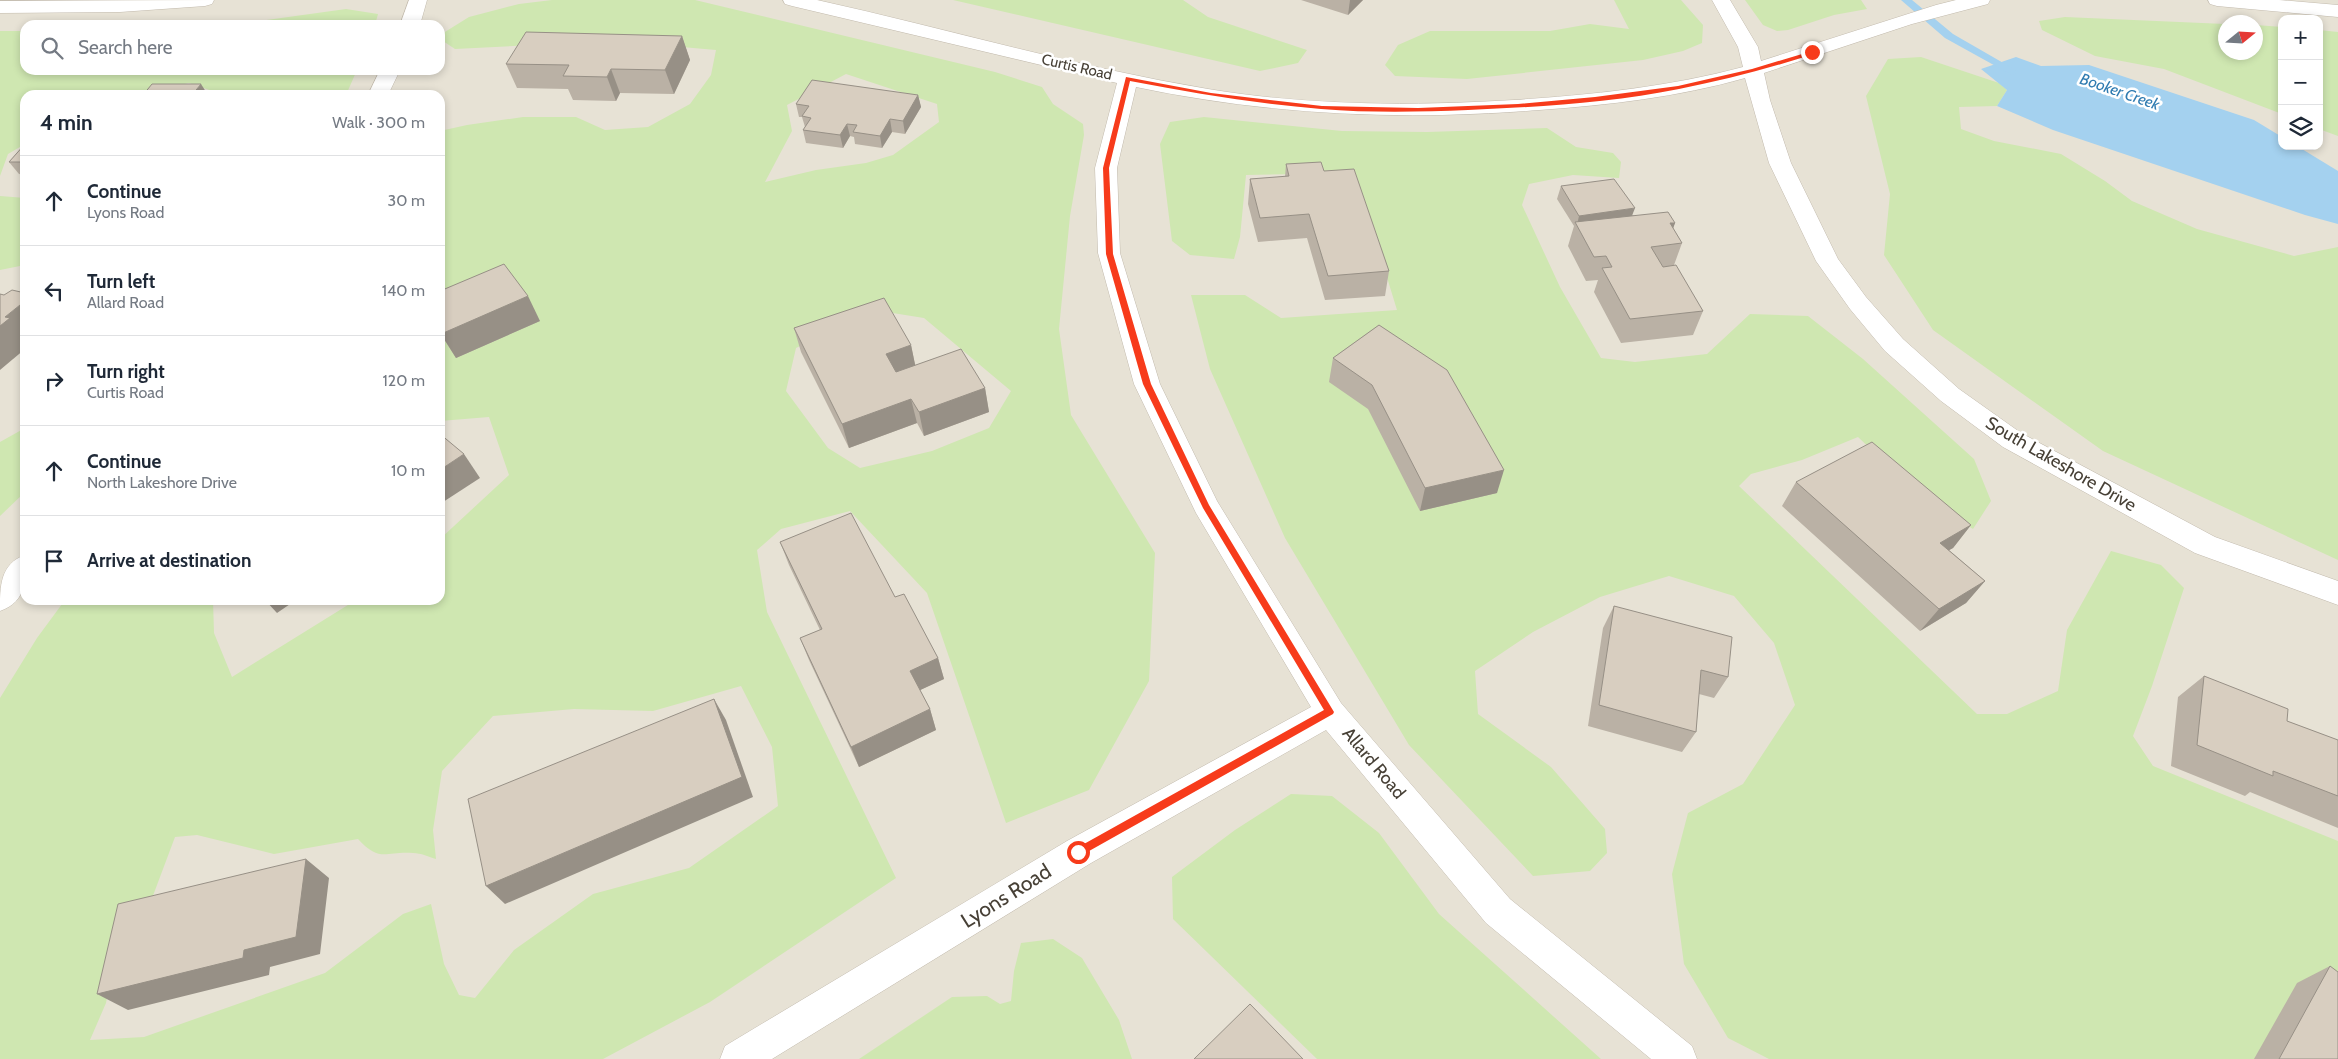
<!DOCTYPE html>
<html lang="en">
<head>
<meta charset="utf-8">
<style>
  body { margin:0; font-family:Cabin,sans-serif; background:#f6f6f7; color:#1f2937 }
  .controls { position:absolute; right:15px; top:15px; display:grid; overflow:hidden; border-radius:10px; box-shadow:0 2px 8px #0003 }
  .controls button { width:45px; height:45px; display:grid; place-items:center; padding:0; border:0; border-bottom:1px solid #e0e1e3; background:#fff; color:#1f2937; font:25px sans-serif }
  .compass { position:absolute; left:2218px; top:15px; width:45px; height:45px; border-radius:50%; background:#fff; box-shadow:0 2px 8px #0003; rotate:72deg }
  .stop { position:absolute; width:15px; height:15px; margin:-11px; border:4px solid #f73b1b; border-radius:50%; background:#fff }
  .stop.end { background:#f73b1b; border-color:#fff; box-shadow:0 1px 5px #0008 }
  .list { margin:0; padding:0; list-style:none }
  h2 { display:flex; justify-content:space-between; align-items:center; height:65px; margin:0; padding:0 20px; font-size:21px }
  h2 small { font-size:16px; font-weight:400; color:#747a83 }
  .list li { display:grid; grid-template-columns:32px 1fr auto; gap:15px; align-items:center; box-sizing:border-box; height:90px; padding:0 20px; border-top:1px solid #e0e1e3 }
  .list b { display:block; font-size:19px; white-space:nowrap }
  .list p { margin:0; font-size:16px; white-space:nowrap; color:#747a83 }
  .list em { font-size:16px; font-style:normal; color:#747a83 }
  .icon { flex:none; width:28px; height:28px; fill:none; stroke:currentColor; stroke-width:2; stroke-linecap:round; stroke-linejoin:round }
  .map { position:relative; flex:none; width:2338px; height:1059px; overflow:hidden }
  .search { position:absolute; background:#fff; box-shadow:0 2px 8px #0003; left:20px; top:20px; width:425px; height:55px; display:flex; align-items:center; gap:12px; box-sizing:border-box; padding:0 18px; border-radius:15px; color:#747a83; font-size:19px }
  .panel { position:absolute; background:#fff; box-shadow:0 2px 8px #0003; left:20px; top:90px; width:425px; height:515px; border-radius:15px }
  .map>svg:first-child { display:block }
  .residential { fill:#e7e2d5; fill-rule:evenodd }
  .green { fill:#cfe7b1; fill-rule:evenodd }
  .water { fill:#a4d1ef }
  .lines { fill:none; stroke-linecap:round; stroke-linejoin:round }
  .stream { fill:#a4d1ef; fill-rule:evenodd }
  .minor-casing { stroke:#c2baad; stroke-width:1 }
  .minor { fill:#fff; fill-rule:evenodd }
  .wall { fill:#bab1a5 }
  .shaded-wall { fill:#979086 }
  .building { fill:#d8cec0; stroke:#979086 }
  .route { fill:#f73b1b }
  .labels { text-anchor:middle; stroke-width:5; stroke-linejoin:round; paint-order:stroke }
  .far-street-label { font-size:15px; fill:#474036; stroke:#fff }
  .far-water-label { font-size:16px; font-style:italic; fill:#307cb1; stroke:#fff }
  .street-label { font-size:18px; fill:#474036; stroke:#fff }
  .near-street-label { font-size:21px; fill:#474036; stroke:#fff }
</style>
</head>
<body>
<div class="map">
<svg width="2338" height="1059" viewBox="0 0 2338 1059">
  <rect width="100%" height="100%" fill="#f3f0e7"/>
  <path class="residential" d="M0,0H2338V1059H0ZM2282,19H2319V146H2282ZM2226,22H2256V52H2226ZM25,25H440V70H25ZM25,95H440V600H25Z"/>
  <g class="green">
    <path d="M552,0H695L995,72L1042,87L1053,104L1083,124L1084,135L1070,216L1059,329L1071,415L1155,553L1149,681L1089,790L1006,823L927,593L850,511L781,529L757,550L767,612L896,878L710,1002L603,1059H0V698L37,638L65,600H213L214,633L232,677L356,600H440V539L509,475L489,417L440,421V131L467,125L523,117H576L605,130L648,127L690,104L711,75L716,50L613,41L455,49L440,39V35L469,17L519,4ZM846,74L937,104L939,122L893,155L866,163L816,170L765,182L792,131L787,105ZM874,310L924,318L1011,391L989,428L932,451L860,468L828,448L786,391L796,348ZM741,686L772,747L778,806L689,868L593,894L514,950L475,998L459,995L444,964L431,904L403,914L325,973L144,1037L90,1040L106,1003L112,970L148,909L175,837L197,835L274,854L358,839C380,863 385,851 413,853C421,853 429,857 436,859L433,830L442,771L493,716L574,709L653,711Z"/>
    <path d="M953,0H1183L1208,17L1307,50L1298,63L1260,71Z"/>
    <path d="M1614,0H1681L1703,25L1702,43L1683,51L1643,60L1467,79L1395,76L1385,65L1398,45L1430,31H1550L1590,24L1629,29Z"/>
    <path d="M1745,0H1861L1867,9L1834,15L1788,30L1777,31L1763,25Z"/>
    <path d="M346,9L378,14L375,25H230Z"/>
    <path d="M2065,17L2225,24L2226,52H2256V25L2282,27V114L2164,69L2095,56L2042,30L2039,21Z"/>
    <path d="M2319,30L2338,32V136L2319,129Z"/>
    <path d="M0,31H25V70H357L346,95H224L189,83L136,95H25V144L8,154L0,176Z"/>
    <path d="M1921,57L1999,83L2007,90L1997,106L1959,107L1961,129L1994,141L2061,154L2105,181L2132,201L2197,229L2294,256L2338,247V560L2103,451L1933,330L1884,255L1890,194L1866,96L1888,59Z"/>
    <path d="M1204,117L1342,131L1427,132L1547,128L1576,147L1613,153L1621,162L1619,178L1573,175L1529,184L1522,205L1560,287L1601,358L1635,362L1707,354L1750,314L1808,316L1863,359L1974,459L1991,501L1973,529L1915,491L1858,437L1802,460L1751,474L1739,486L1977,714H2007L2058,691L2067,630L2111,551L2161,565L2184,588L2152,686L2133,736L2153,766L2338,841V1059H1769L1728,1038L1684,964L1672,874L1688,813L1743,784L1795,705L1774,643L1734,596L1669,576L1600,597L1533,632L1475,671L1478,714L1551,767L1605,829L1607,853L1590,871L1533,876L1409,745L1285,538L1210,369L1191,295H1245L1281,318L1397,310L1355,173L1246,175L1240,237L1234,259L1190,255L1172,241L1160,144L1170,122Z"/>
    <path d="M0,196L25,198V265L0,270Z"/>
    <path d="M25,428V492L0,516V442Z"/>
    <path d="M1291,794L1332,796L1379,833L1439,914L1601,1059H1317L1173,919L1172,877L1235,830Z"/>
    <path d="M1053,939L1082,958L1119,1020L1132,1059H859L952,997L987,996L1000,1004L1011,1001L1014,971L1021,943Z"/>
  </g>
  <path class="water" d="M2016,57L2041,66L2089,65L2254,120L2282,137V146H2297L2338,171V224L2305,215L2053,130L1997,106L2007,90L1981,69Z"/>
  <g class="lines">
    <path class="stream" d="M1901,0H1912L1953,34L2019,72L2014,75L2010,74L1945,38Z"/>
    <defs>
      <g id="minor">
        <path d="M214,0L212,4L205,6L120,12L0,13V1Z"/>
        <path d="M409,0H427L420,25H400Z"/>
        <path d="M783,0H817C948,29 1076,67 1208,89C1309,106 1413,106 1514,100C1591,95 1668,87 1743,67L1738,47L1712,0H1730L1758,47L1761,61L1936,5L1956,0H1990L1988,4L1912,24L1764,73L1770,100L1791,163L1838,259L1866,297L1903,339L1959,389L2021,433L2215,537L2338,581V605L2195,553L2003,447L1941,401L1885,351L1850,309L1816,261L1769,163L1745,78C1678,97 1609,105 1539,110C1404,121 1269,115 1136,87L1117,168L1120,253L1160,384L1217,501L1341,703L1510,899L1692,1046L1697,1059H1651L1486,923L1326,730L1091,863L772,1059H720L725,1046L1067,841L1311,707L1196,513L1134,384L1098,253L1095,168L1117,83L792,6L785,4Z"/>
        <path d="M2208,0H2279L2338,5V17L2217,6L2210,4Z"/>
        <path d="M380,70H400L388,95H368Z"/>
        <path d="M25,555C25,579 28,601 0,611C0,586 0,564 25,555Z"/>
      </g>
    </defs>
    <use href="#minor" class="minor-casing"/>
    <use href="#minor" class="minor"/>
  </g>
  <g class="wall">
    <path d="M1301,0H1363L1348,15Z"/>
    <path d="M682,36L690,60L674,94L620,93L616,101L573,100L568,89L517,88L506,64Z"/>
    <path d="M918,95L921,107L905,134L892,132L882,148L855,144L854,137L850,136L843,148L806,143L803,130L805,127L802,117H799L796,104Z"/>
    <path d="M25,144V175L19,174L9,162Z"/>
    <path d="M1286,164L1324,171L1389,271L1385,296L1325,300L1307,238L1258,242L1248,204L1250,179L1285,177Z"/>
    <path d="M1561,186L1632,215L1675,223L1673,228L1682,243L1674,265L1703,311L1693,335L1621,343L1594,292L1598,280L1586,281L1568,246L1574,226L1557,199Z"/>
    <path d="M440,291L540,321L456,358L440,333Z"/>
    <path d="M1379,325L1497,493L1420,511L1368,409L1329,382L1333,358Z"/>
    <path d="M794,328L911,345L915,365L985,388L989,412L924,436L917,423L849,448L801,352Z"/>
    <path d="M1796,482L1971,525L1953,548L1949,550L1985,581L1966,603L1920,631L1782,506Z"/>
    <path d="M780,542L895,597L938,658L944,679L920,690L930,709L936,730L859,767L809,660L800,638L820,630L789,565Z"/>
    <path d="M1614,606L1728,677L1714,698L1699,694L1696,732L1682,752L1588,726L1603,628Z"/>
    <path d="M2204,676L2287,721L2337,740H2338V828L2250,792L2245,796L2171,766L2178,697Z"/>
    <path d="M2330,966L2338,1059H2254L2297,983Z"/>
  </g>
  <g class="shaded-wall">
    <path d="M1350,0H1363L1348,15Z"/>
    <path d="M682,36L690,60L674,94L665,70Z"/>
    <path d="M611,69L620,93L616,101L607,77Z"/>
    <path d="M201,84L208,95H192Z"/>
    <path d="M918,95L921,107L905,134L903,121Z"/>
    <path d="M890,119L892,132L882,148L880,136Z"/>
    <path d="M847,124L850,136L843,148L840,135Z"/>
    <path d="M1635,208L1630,221L1577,225L1579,216Z"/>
    <path d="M1670,223H1675L1667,245Z"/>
    <path d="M528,296L540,321L456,358L441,334Z"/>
    <path d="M25,301V349L0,370V326L5,317Z"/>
    <path d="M911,345L916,369L891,378L886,354Z"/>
    <path d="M985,388L989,412L924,436L919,412Z"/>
    <path d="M911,399L917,423L849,448L842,424Z"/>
    <path d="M464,454L480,478L440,504V470Z"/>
    <path d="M1504,470L1497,493L1420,511L1425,488Z"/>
    <path d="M1971,525L1953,548L1922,565L1940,543Z"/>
    <path d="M1985,581L1966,603L1920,631L1939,609Z"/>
    <path d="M265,600H296L277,613Z"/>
    <path d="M938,658L944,679L916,692L910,671Z"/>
    <path d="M714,699L726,720L753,797L505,904L486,886Z"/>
    <path d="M930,709L936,730L859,767L851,747Z"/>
    <path d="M306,859L329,878L320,954L270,967L269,975L128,1010L97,994Z"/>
  </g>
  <g class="building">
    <path d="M526,32L682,36L665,70L611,69L607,77L563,76L569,65L506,64Z"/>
    <path d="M812,80L918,95L903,121L890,119L880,136L853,132L857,125L847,124L840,135L803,130L811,118L802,116L809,106L796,104Z"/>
    <path d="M152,84H201L192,95H143Z"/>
    <path d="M25,144V162H9Z"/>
    <path d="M1321,162L1324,171L1354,169L1389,271L1328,276L1309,214L1260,218L1250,179L1289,176L1286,164Z"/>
    <path d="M1614,179L1635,208L1579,216L1561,186Z"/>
    <path d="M1668,212L1675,223H1670L1682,243L1651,247L1663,267L1676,265L1703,311L1630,319L1602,268L1612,267L1606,256L1594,257L1575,222Z"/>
    <path d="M504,264L528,296L441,334L440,331V291Z"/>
    <path d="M12,290L25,293V301L5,317L10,318L0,326V294L4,295Z"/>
    <path d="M884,298L911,345L886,354L896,372L961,349L985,388L919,412L911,399L842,424L794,328Z"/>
    <path d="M1379,325L1447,370L1504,470L1425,488L1372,385L1333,358Z"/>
    <path d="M440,434L464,454L440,470Z"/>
    <path d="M1872,442L1971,525L1940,543L1985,581L1939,609L1796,482Z"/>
    <path d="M851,513L895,597L904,594L938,658L910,671L930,709L851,747L800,638L822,629L780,542Z"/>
    <path d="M1614,606L1732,637L1728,677L1701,670L1696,732L1599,705Z"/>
    <path d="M2204,676L2288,709L2287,721L2338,740V796L2273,771V776L2197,745Z"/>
    <path d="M714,699L742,777L486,886L468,799Z"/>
    <path d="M306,859L296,937L244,950L243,958L97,994L118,904Z"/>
    <path d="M2330,966L2338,972V1059H2279Z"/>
    <path d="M1250,1004L1303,1059H1194Z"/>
  </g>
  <path class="route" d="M1812,51L1814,54C1770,68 1725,80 1679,89C1610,103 1538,107 1468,110C1420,112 1370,113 1321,109C1257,104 1193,93 1130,81L1109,168L1113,254L1151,384L1209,505L1334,712L1333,714L1082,855H1075V849L1324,710L1203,508L1143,384L1106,254L1103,168L1126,77L1211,93L1322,106L1418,108L1518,104L1595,97L1678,86L1752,69Z"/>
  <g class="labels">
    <g class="far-street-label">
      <text transform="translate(1077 67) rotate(13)" y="5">Curtis Road</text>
    </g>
    <g class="far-water-label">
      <text transform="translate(2120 91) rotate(19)" y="6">Booker Creek</text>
    </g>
    <g class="street-label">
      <text transform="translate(2061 464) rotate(30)" y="6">South Lakeshore Drive</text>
      <text transform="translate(1374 763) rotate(50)" y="6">Allard Road</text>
    </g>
    <g class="near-street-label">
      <text transform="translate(1006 896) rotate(-32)" y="7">Lyons Road</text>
    </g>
  </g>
</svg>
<div class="controls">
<button>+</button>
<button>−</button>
<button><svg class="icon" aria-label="layers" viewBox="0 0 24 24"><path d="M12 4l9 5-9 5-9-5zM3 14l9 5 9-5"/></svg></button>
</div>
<svg class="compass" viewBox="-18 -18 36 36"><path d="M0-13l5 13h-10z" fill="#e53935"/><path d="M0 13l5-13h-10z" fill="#747a83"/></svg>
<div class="stop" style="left:1078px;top:852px"></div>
<div class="stop end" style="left:1812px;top:52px"></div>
<div class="search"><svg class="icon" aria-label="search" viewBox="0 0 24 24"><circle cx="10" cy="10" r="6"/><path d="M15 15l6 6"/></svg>Search here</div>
<section class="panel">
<h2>4 min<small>Walk · 300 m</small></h2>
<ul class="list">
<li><svg class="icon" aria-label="ahead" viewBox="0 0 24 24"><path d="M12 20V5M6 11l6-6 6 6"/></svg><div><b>Continue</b><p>Lyons Road</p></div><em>30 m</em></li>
<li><svg class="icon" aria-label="left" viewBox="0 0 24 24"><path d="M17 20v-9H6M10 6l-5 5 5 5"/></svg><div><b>Turn left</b><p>Allard Road</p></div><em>140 m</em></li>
<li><svg class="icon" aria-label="right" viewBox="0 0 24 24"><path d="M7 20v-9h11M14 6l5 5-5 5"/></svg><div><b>Turn right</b><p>Curtis Road</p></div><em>120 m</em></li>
<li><svg class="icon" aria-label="ahead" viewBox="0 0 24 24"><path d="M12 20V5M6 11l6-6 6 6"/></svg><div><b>Continue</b><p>North Lakeshore Drive</p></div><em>10 m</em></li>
<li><svg class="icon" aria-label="arrive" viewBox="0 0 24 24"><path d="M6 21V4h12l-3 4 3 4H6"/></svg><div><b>Arrive at destination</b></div></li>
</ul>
</section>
</div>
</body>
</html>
